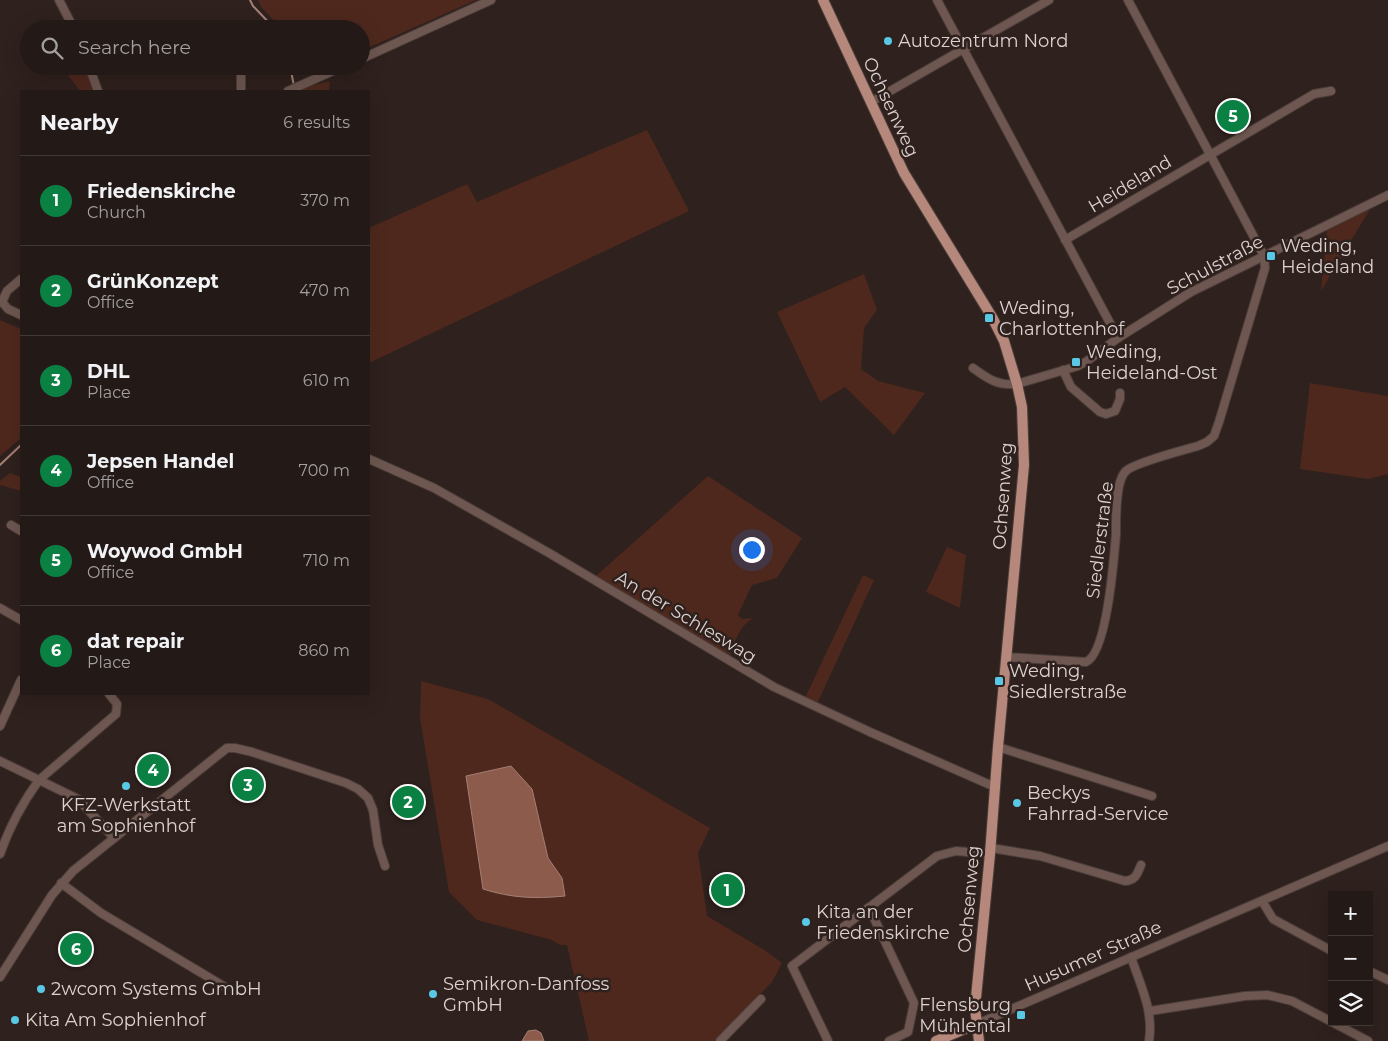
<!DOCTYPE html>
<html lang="en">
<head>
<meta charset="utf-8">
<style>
  body { margin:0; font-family:Montserrat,sans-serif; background:#2f2623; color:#f1f3f6 }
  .controls { position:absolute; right:15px; bottom:15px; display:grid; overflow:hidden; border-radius:0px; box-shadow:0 5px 20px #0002 }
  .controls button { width:45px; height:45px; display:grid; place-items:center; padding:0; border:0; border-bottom:1px solid #403835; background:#231916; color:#f1f3f6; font:25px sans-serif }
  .you { position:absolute; left:751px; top:549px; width:18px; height:18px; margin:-12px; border:4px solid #fff; border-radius:50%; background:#1a73e8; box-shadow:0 0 0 8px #1a73e833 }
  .badge { display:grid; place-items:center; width:32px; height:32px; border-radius:50%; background:#0b8043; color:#fff; font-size:16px; font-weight:700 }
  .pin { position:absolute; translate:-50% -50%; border:2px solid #fff; box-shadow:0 1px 5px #0006 }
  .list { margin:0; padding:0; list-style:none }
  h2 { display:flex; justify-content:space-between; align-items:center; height:65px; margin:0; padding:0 20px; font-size:21px }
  h2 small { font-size:16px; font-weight:400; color:#a3a0a1 }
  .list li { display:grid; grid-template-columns:32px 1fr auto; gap:15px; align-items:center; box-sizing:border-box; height:90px; padding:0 20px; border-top:1px solid #403835 }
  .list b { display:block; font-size:19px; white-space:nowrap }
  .list p { margin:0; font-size:16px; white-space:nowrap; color:#a3a0a1 }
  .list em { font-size:16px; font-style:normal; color:#a3a0a1 }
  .icon { flex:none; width:28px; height:28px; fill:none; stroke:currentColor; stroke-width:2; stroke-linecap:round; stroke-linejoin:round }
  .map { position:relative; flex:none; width:1388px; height:1041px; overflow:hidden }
  .search { position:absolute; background:#231916; box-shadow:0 5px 20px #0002; left:20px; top:20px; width:350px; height:55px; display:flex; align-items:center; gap:12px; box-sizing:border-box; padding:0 18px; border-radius:28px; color:#a3a0a1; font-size:19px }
  .panel { position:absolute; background:#231916; box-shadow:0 5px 20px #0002; left:20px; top:90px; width:350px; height:605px; border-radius:0px }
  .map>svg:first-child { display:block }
  .green { fill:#4e281d; fill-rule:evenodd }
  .water { fill:#8c5b4c; stroke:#a47f74 }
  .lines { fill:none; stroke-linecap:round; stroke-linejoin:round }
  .stream { stroke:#a47f74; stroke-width:2 }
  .minor-casing { stroke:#4b3d3a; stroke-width:10 }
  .major-casing { stroke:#4b3d3a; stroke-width:12 }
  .minor { stroke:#6d5750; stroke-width:8 }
  .major { stroke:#b6887b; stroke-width:10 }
  .poi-dot { fill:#59c8e5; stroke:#2f211d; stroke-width:2 }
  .labels { text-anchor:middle; stroke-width:5; stroke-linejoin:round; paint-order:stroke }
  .poi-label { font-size:18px; fill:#dcd2d0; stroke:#2f211d; text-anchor:start }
  .street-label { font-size:18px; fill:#dcd2d0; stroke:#2f211d }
</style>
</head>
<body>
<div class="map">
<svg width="1388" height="1041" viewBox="0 0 1388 1041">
  <rect width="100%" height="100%" fill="#2f211d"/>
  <g class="green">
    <path d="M258,0H476L361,51V29H282L261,7Z"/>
    <path d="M75,70L87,73L93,91H80L68,75Z"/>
    <path d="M330,81L329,91H296L298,89Z"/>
    <path d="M647,130L689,211L369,363V228L467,184L477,202Z"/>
    <path d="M1370,209L1321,291L1327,230Z"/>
    <path d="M864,274L877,310L864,328L861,369L878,381L925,393L894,435L845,387L820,402L777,312Z"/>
    <path d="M0,320L21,329V438L0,456Z"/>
    <path d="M1310,383L1388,396V474L1368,479L1300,469Z"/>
    <path d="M10,473L21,477V491L0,485V481Z"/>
    <path d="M708,476L802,538L777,578L752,585L738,615L742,619L753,618C739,627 735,640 730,656L596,576Z"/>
    <path d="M947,547L966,555L960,608L926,592Z"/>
    <path d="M863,575L874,580L817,704L805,698Z"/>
    <path d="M421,681L488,699L710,828L698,853L707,916L766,951L782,963L772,982L714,1041H589L567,945H560L552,940L477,920L449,892L420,718ZM467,776L532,789L548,858L562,878L564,896Z"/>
  </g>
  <g class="water">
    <path d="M511,766L532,789L548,858L562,878L565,896C535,899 511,898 483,889L466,776Z"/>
    <path d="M536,1030L541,1033L544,1041H522L528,1031Z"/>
  </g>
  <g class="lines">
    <g class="stream">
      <path d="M250,0L253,6L275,29"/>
      <path d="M290,66L294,86"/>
      <path d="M0,465L21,445"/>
    </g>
    <defs>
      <g id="minor">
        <path d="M59,0L74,29"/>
        <path d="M937,0L1118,338"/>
        <path d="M361,59L491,0"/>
        <path d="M89,66L98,91"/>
        <path d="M241,66V91"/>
        <path d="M288,91L344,66"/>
        <path d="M871,102L1049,0"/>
        <path d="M1065,240L1314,94L1331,91"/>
        <path d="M21,279L7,291L2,302L8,309L21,315"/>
        <path d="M973,368C988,379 998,386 1017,384L1078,366L1087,361L1118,338L1191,292L1388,195"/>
        <path d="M1063,370L1071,387L1100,412L1106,414L1115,411L1120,399V393"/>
        <path d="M369,459L434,488L549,553L774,687L870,732L995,787"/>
        <path d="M11,525L21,531"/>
        <path d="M0,608L21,620"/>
        <path d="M1006,657L1086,662C1107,653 1114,558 1116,534C1116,519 1115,481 1126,471C1134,463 1184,450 1198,446L1207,442L1214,436L1219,422L1265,268L1264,256L1128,0"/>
        <path d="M0,726L21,680"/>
        <path d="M998,747L1152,796"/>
        <path d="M0,761L78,799L114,838"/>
        <path d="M991,848L1040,856L1125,881C1136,880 1137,874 1141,865"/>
        <path d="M0,854C9,828 23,802 39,780L116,714L117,704L109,694"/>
        <path d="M61,883L101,913L225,987"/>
        <path d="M1262,901L1273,919L1332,951"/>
        <path d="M868,908L873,916L914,1003L908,1032L889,1041"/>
        <path d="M1131,957C1140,984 1154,1011 1149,1041"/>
        <path d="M1369,971L1388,980"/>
        <path d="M0,977L52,895L73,871L227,748H235L252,752L346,783L358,789L368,798L373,810L378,845L385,866"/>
        <path d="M1150,1011L1245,996L1267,995L1292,1001L1332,1022"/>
        <path d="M1332,1022L1368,1041"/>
        <path d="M977,1024L1388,846"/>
        <path d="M720,1041L761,999"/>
        <path d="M828,1041L792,966L937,856L956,851L990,854"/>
      </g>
      <g id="major">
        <path d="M823,0L904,173L992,317L1004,341L1017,384L1022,407L1024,465L998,747L990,854L975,1008L979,1041"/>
        <path d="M936,1041L977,1024"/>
      </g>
    </defs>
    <use href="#minor" class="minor-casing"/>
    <use href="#major" class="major-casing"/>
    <use href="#minor" class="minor"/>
    <use href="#major" class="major"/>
  </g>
  <g class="poi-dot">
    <circle cx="888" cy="41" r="5"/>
    <rect x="1266" y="251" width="10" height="10" rx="2.5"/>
    <rect x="984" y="313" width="10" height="10" rx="2.5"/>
    <rect x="1071" y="357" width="10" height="10" rx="2.5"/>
    <rect x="994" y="676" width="10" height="10" rx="2.5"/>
    <circle cx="126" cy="786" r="5"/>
    <circle cx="1017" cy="803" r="5"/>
    <circle cx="806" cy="922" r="5"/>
    <circle cx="41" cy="989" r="5"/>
    <circle cx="433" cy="994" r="5"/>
    <rect x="1016" y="1010" width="10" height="10" rx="2.5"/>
    <circle cx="15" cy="1020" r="5"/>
  </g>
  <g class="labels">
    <g class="poi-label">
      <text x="898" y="47">Autozentrum Nord</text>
      <text x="1281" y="252">Weding,<tspan x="1281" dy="21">Heideland</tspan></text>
      <text x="999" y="314">Weding,<tspan x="999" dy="21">Charlottenhof</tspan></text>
      <text x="1086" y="358">Weding,<tspan x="1086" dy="21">Heideland-Ost</tspan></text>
      <text x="1009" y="677">Weding,<tspan x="1009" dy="21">Siedlerstraße</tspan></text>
      <text x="1027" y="799">Beckys<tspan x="1027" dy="21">Fahrrad-Service</tspan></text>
      <text x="126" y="811" text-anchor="middle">KFZ-Werkstatt<tspan x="126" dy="21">am Sophienhof</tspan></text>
      <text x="816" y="918">Kita an der<tspan x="816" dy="21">Friedenskirche</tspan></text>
      <text x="443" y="990">Semikron-Danfoss<tspan x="443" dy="21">GmbH</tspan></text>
      <text x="51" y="995">2wcom Systems GmbH</text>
      <text x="1011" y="1011" text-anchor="end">Flensburg<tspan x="1011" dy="21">Mühlental</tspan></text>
      <text x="25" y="1026">Kita Am Sophienhof</text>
    </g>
    <g class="street-label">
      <text transform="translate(891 107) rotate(65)" y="6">Ochsenweg</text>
      <text transform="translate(1130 184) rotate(-31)" y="6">Heideland</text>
      <text transform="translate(1215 265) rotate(-28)" y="6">Schulstraße</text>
      <text transform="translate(1003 496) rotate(-86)" y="6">Ochsenweg</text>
      <text transform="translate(1100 540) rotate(-83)" y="6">Siedlerstraße</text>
      <text transform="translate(686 617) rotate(31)" y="6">An der Schleswag</text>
      <text transform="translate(969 899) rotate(-85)" y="6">Ochsenweg</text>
      <text transform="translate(1093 956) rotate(-24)" y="6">Husumer Straße</text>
    </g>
  </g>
</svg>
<div class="controls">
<button>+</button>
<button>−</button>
<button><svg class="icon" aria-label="layers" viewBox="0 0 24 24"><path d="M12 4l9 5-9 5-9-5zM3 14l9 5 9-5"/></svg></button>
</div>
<div class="you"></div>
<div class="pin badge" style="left:727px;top:890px">1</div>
<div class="pin badge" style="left:408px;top:802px">2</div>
<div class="pin badge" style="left:248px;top:785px">3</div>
<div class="pin badge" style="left:153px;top:770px">4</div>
<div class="pin badge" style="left:1233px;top:116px">5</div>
<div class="pin badge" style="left:76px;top:949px">6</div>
<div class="search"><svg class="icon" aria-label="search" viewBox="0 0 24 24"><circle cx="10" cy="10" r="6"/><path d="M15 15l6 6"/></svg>Search here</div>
<section class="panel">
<h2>Nearby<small>6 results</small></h2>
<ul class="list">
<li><span class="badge">1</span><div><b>Friedenskirche</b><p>Church</p></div><em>370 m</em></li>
<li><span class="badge">2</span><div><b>GrünKonzept</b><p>Office</p></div><em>470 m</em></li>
<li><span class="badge">3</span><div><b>DHL</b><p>Place</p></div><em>610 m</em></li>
<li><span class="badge">4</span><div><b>Jepsen Handel</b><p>Office</p></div><em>700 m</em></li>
<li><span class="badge">5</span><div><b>Woywod GmbH</b><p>Office</p></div><em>710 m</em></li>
<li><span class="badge">6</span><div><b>dat repair</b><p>Place</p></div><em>860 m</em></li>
</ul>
</section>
</div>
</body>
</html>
